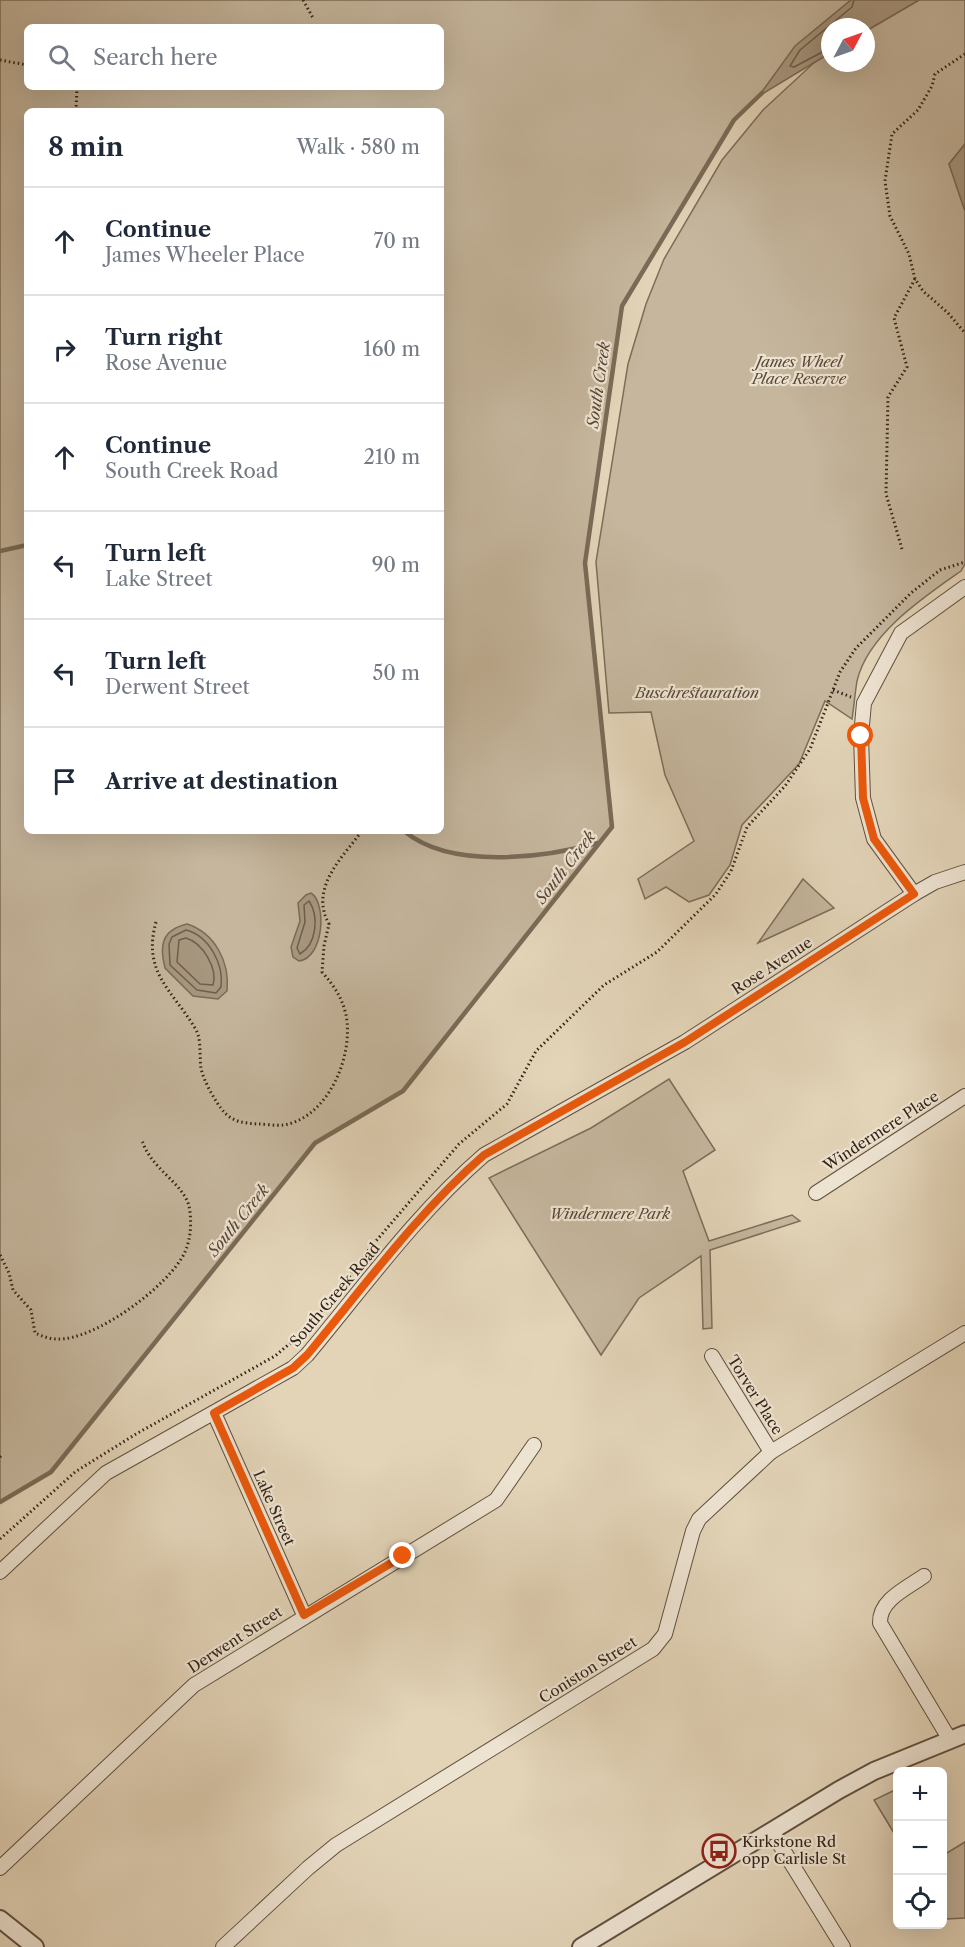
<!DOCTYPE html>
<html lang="en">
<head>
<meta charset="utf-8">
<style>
  body { margin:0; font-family:"Libre Caslon Text",serif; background:#f6f6f7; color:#1f2937 }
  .controls { position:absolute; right:18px; bottom:18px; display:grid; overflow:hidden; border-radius:9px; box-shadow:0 6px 24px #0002 }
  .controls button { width:54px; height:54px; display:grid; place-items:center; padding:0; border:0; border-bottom:2px solid #e0e1e3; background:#fff; color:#1f2937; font:30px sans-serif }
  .compass { position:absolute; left:821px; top:18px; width:54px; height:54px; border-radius:50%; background:#fff; box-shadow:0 6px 24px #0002; rotate:49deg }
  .stop { position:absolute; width:18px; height:18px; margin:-14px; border:4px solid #ea580c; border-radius:50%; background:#fff }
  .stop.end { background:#ea580c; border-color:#fff; box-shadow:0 2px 6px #0008 }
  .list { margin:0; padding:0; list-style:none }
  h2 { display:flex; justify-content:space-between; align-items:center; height:78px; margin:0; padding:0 24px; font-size:26px }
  h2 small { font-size:20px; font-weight:400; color:#747a83 }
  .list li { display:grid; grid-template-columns:39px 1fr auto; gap:18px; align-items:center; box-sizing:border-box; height:108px; padding:0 24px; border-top:2px solid #e0e1e3 }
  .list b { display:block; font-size:22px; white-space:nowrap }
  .list p { margin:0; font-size:20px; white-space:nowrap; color:#747a83 }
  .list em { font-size:20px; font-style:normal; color:#747a83 }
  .icon { flex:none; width:33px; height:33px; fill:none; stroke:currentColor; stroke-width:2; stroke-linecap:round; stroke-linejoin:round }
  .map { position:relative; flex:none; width:965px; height:1947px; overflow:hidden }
  .search { position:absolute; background:#fff; box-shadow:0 6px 24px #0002; left:24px; top:24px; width:420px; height:66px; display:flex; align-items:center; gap:15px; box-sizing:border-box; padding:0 21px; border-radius:9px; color:#747a83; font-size:22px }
  .panel { position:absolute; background:#fff; box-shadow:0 6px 24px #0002; left:24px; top:108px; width:420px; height:726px; border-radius:9px }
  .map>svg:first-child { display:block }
  .green { fill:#c5b69d; stroke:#7d6d5a; stroke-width:1.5; fill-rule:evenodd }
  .water { fill:#a89881; stroke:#7a6a57; stroke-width:1.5 }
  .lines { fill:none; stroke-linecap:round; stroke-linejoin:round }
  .shore { stroke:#6e5e4c; stroke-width:1.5 }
  .stream { stroke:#7a6a57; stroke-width:4.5 }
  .minor-casing { stroke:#60503f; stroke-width:16 }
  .tertiary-casing { stroke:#60503f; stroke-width:20 }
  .path { stroke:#352417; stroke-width:3; stroke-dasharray:1.5 3; stroke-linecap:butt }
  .minor { stroke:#ede3d1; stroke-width:14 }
  .tertiary { stroke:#ede3d1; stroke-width:16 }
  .route { stroke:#ea580c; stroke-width:8 }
  .labels { text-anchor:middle; stroke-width:4.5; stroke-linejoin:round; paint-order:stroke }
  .park-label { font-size:15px; font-style:italic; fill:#594838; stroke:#ede3d1 }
  .street-label { font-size:15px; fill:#352417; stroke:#ede3d1 }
  .poi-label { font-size:15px; fill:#352417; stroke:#ede3d1; text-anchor:start }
  .water-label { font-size:16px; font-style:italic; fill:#584737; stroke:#ede3d1 }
</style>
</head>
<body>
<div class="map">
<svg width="965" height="1947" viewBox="0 0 965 1947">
  <rect width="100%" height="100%" fill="#e3d4b8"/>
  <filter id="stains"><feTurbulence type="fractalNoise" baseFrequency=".00333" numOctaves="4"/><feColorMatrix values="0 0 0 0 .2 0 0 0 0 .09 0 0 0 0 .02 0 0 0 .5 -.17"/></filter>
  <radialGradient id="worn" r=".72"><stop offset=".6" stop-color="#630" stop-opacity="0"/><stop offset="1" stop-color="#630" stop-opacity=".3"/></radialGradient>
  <g class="green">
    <path d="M0,0H851L796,46L759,96L734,120L623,304L619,321L585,563L612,827L403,1091L315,1143L51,1472L0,1502ZM27,27H441V87H27ZM27,111H441V831H27Z"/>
    <path d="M919,0H965V144L949,164L965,211V564L961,571C924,597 868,634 857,681C855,693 854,706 852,719L825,701L799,764L742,825L730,865L709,895L689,902L666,887L645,899L638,879L694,841L665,775L651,712L609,713L596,562L628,364L646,304L664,259L722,160L763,110L818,59L830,53V63H866V31Z"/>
    <path d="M803,879L834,908L758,943Z"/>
    <path d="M669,1079L715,1150L683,1171L709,1241L792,1215L800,1221L710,1250L712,1328L703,1329L701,1256L639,1298L601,1355L489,1178L591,1128Z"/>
    <path d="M897,1789V1838L874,1800Z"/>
    <path d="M965,1842V1918L947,1919L943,1911V1844L947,1853Z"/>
  </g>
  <g class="water">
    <path d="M851,0H919L866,31V27H830V53L759,96L795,46Z"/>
    <path d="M965,144V211L949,164Z"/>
    <path d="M311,893C327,903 324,958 299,961L293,957L291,947L300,921L298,903L306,895Z"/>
    <path d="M187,924C215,933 230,962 227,991L218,999L193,996L165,968C159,945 162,930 187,924Z"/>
  </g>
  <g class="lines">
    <g class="shore">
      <path d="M830,48L794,67L790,66L800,50L852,7L854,0"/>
      <path d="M309,901C319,916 317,944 300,954L297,948L305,922L304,905Z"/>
      <path d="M186,930C209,936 224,964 221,987L216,993L197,990L170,965L169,944L172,937Z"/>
      <path d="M186,938C203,943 218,969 213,985L200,984L177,962L179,940Z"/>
    </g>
    <g class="stream">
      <path d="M0,551L27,545"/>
      <path d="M404,831C451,870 543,858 598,843"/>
      <path d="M0,1502L51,1472L315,1143L403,1091L612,827L585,563L622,306L734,120L762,93"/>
    </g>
    <defs>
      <g id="minor">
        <path d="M914,894L874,839L863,798L861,736L864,703L901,633L965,587"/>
        <path d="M816,1193L965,1096"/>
        <path d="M712,1356L771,1452"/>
        <path d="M214,1413L304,1615"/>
        <path d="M0,1572L106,1473L293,1368L307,1355C363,1288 417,1213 484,1155L685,1042L914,894L935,882L965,872"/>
        <path d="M924,1576C907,1588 879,1600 880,1623L950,1740"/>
        <path d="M772,1832L843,1947"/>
        <path d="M0,1868L194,1685L496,1500L534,1445"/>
        <path d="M223,1947L308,1868L336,1845L653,1649L665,1634L693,1531L699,1519L771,1452L965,1333"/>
      </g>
      <g id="tertiary">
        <path d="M0,1919L35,1947"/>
        <path d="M581,1947L839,1790L874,1771L965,1734"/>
      </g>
    </defs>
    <use href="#minor" class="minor-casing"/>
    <use href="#tertiary" class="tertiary-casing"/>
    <g class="path">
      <path d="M303,0L313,18"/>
      <path d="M965,54L935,74L932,86L918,110L892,134L885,181L890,216L909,254L915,279L923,291L948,313L965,333"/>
      <path d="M0,60L27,65"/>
      <path d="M76,111L77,87"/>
      <path d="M902,549L886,494L888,397L907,367L894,318L915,279"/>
      <path d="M833,690L851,697"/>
      <path d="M156,922C142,972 172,990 195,1028C202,1039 199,1055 201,1068C203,1080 216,1103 224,1112C233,1122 244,1123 257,1124C265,1124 276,1126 284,1125C329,1117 354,1055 346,1015C342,997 334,986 322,972L324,946L329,924C309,888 342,858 362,831"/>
      <path d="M0,1255L9,1273L13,1290L31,1310L35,1333C42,1336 49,1339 57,1339C95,1341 170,1285 185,1252C191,1238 192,1221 189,1206C183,1183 150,1168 142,1140"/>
      <path d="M0,1457L1,1456"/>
      <path d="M0,1539L75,1472L136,1434L275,1356L301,1334L337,1293L370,1248L459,1144L507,1104L536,1051L604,985L657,952L716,894L731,871L747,827L785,786L810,749L840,672L856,648L911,593L940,570L965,562"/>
    </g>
    <use href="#minor" class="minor"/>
    <use href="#tertiary" class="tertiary"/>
  </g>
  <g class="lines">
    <path class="route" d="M403,1556L304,1615L214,1413L293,1368L307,1355C363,1288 417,1213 484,1155L685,1042L914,894L874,839L863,798L861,736"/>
  </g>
  <defs>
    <symbol id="bus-ring" viewBox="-11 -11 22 22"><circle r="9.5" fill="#ede3d1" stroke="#8f2418" stroke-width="1.5"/><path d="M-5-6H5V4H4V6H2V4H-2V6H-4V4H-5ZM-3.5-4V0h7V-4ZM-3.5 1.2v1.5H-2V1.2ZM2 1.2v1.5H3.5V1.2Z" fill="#8f2418"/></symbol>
  </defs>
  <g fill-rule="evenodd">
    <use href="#bus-ring" x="700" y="1832" width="38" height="38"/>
  </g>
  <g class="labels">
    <g class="park-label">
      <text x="799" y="367">James Wheel<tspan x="799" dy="17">Place Reserve</tspan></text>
      <text x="697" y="698">Buschrestauration</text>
      <text x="610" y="1219">Windermere Park</text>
    </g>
    <g class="street-label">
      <text transform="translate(772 966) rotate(-33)" y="5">Rose Avenue</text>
      <text transform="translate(881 1131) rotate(-33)" y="5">Windermere Place</text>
      <text transform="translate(335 1295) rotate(-50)" y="5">South Creek Road</text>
      <text transform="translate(755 1395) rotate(58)" y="5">Torver Place</text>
      <text transform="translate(274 1508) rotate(66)" y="5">Lake Street</text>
      <text transform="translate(235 1640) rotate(-33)" y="5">Derwent Street</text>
      <text transform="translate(588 1670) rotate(-32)" y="5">Coniston Street</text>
    </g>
    <g class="poi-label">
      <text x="742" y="1847">Kirkstone Rd<tspan x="742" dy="17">opp Carlisle St</tspan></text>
    </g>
    <g class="water-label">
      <text transform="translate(598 385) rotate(-82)" y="6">South Creek</text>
      <text transform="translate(565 867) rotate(-52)" y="6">South Creek</text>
      <text transform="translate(238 1220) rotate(-51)" y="6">South Creek</text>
    </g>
  </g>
  <rect width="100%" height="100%" filter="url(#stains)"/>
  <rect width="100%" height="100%" fill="url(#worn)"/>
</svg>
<div class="controls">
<button>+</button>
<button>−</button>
<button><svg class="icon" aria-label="locate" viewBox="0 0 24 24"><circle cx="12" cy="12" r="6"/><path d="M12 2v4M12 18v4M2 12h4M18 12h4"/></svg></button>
</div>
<svg class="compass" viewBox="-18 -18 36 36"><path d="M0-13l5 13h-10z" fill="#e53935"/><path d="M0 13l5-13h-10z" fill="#747a83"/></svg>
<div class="stop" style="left:861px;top:736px"></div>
<div class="stop end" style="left:403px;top:1556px"></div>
<div class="search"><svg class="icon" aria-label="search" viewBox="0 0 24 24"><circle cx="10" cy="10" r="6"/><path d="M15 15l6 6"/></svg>Search here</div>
<section class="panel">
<h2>8 min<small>Walk · 580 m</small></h2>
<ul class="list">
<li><svg class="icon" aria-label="ahead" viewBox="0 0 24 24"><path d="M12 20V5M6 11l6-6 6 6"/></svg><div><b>Continue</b><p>James Wheeler Place</p></div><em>70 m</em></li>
<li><svg class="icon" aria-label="right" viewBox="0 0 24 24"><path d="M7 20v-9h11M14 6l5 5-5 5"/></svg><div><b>Turn right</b><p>Rose Avenue</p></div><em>160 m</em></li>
<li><svg class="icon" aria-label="ahead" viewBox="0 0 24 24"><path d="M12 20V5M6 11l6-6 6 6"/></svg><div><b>Continue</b><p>South Creek Road</p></div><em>210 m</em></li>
<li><svg class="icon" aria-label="left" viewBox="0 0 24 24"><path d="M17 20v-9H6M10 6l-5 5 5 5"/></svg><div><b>Turn left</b><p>Lake Street</p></div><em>90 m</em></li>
<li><svg class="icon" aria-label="left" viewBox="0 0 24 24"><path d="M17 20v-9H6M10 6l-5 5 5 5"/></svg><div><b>Turn left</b><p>Derwent Street</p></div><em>50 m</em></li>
<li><svg class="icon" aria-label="arrive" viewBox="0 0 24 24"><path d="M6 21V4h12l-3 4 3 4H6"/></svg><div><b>Arrive at destination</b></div></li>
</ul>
</section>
</div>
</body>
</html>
